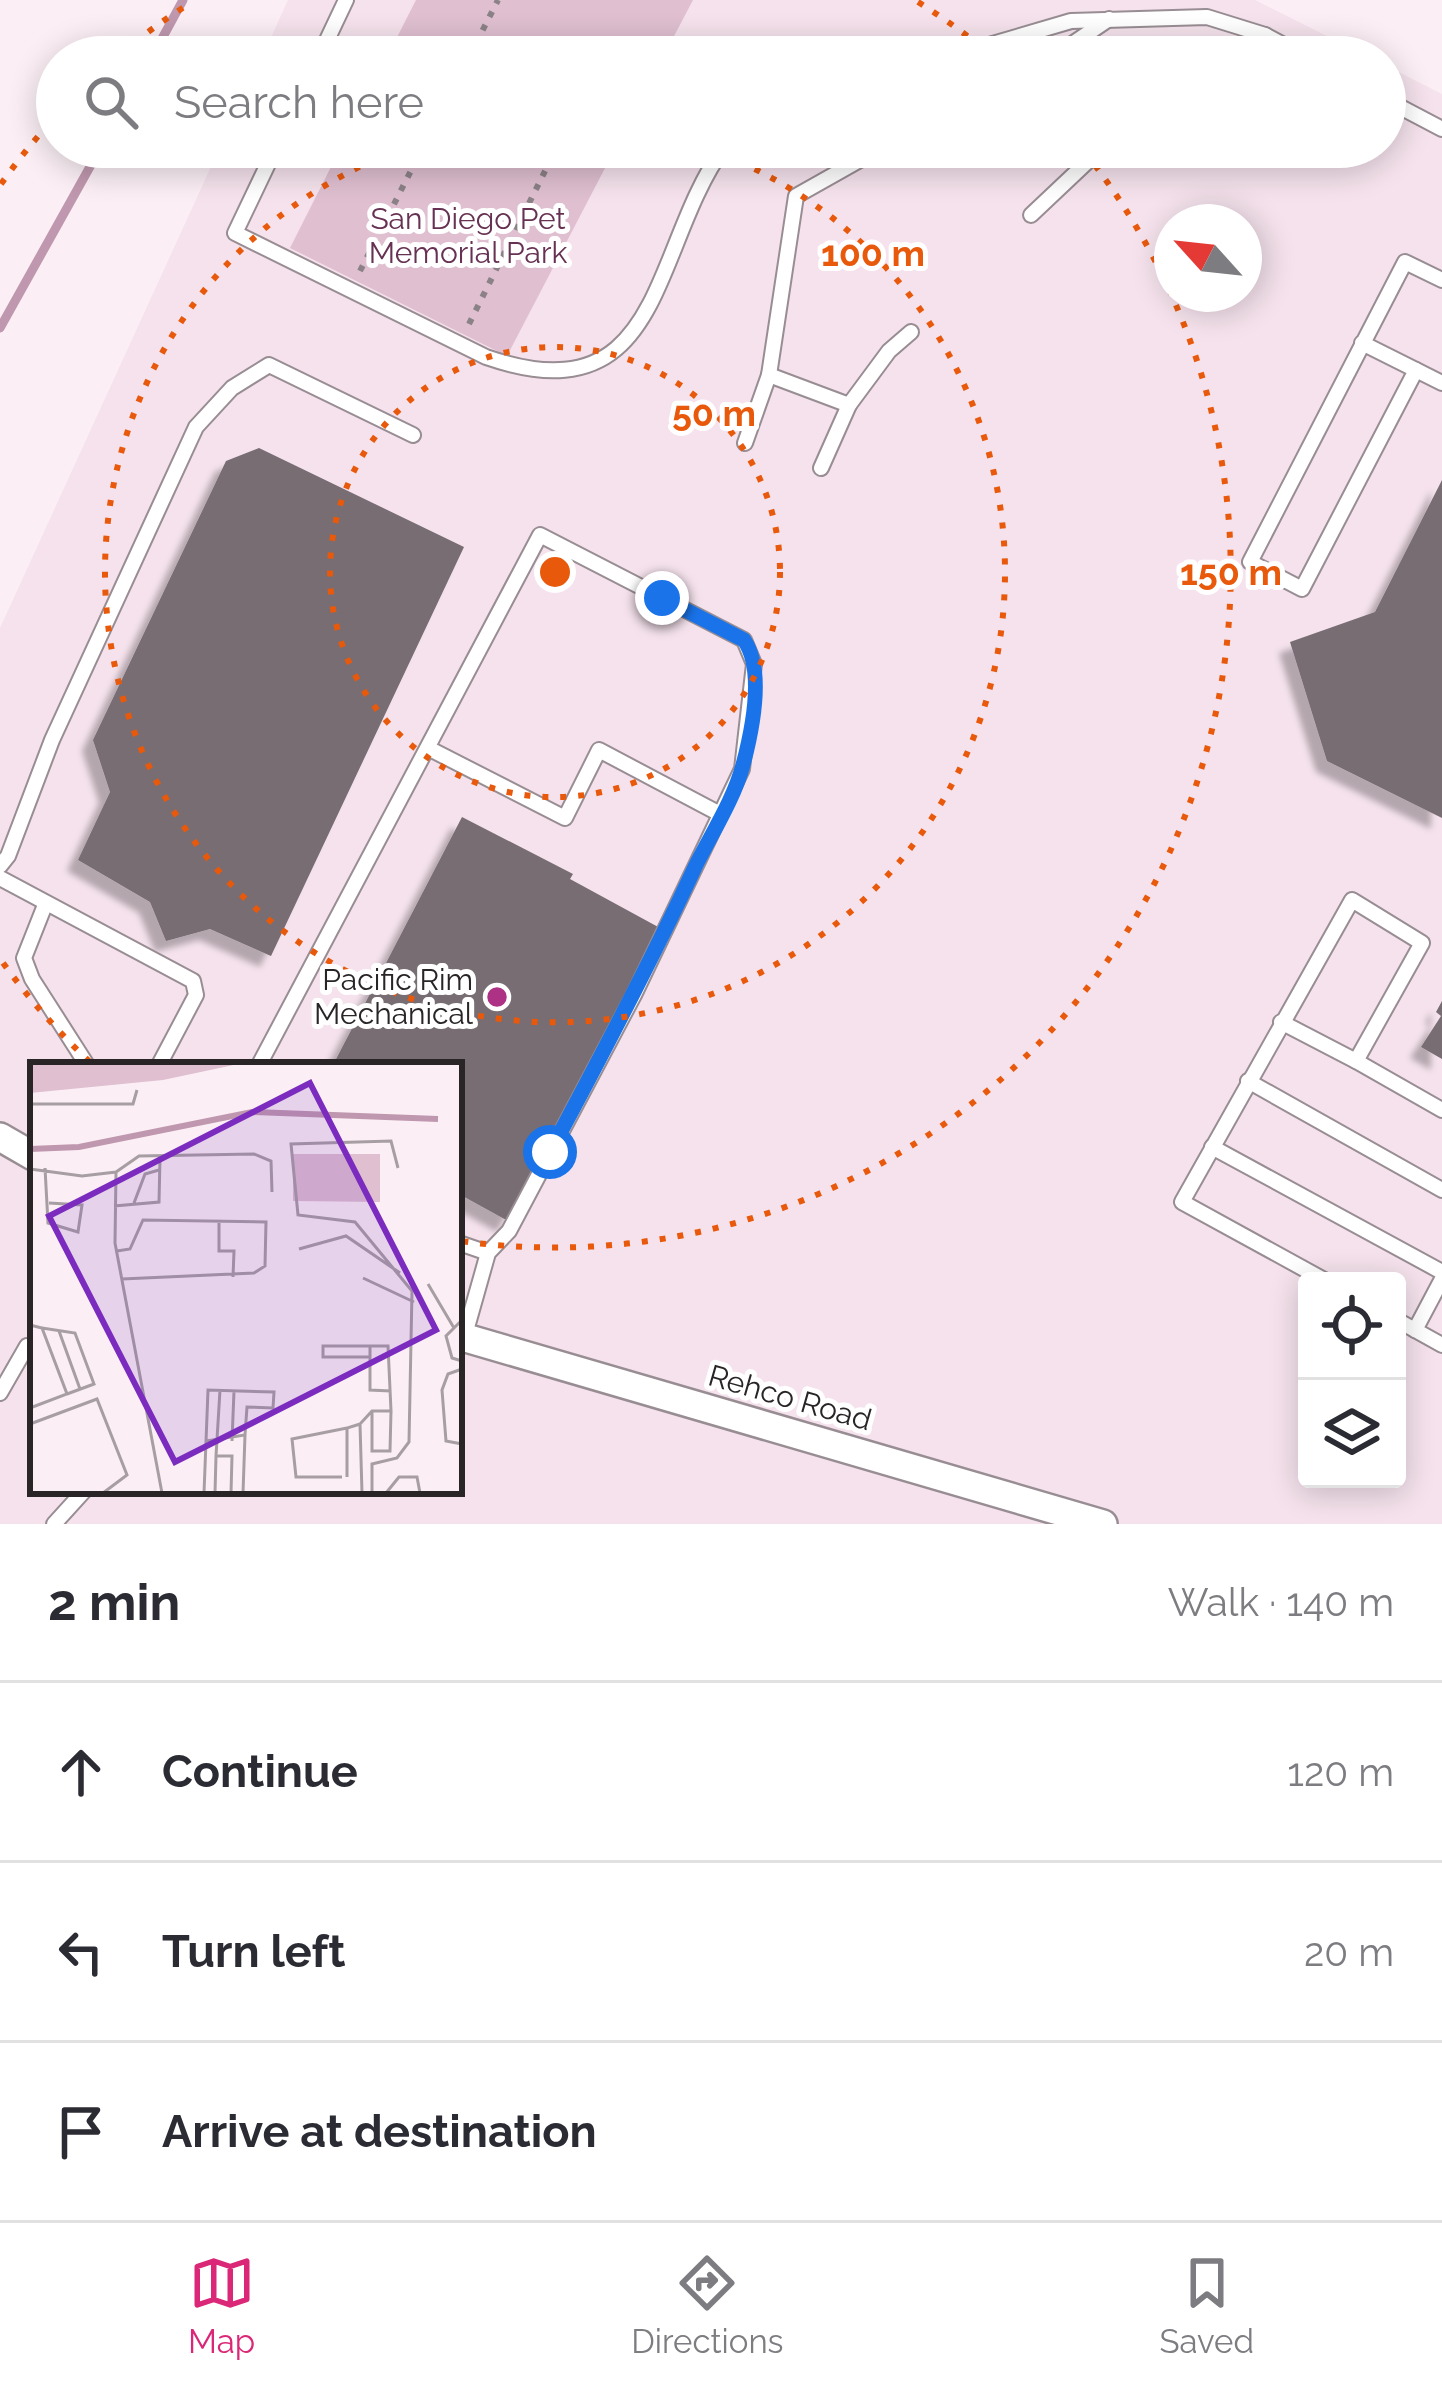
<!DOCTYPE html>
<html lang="en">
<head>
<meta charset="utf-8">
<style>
  body { margin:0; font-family:Raleway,sans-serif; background:#f7f7f7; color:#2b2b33 }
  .controls { position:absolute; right:36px; bottom:36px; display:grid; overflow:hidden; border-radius:12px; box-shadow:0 6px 30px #0003 }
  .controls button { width:108px; height:108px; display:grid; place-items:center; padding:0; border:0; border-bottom:3px solid #e1e1e2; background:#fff; color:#2b2b33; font:60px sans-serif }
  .compass { position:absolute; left:1154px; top:204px; width:108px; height:108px; border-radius:50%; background:#fff; box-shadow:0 6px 30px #0003; rotate:297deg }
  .stop { position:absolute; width:36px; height:36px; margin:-27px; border:9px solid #1a73e8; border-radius:50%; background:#fff }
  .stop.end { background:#1a73e8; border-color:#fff; box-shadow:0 3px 12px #0008 }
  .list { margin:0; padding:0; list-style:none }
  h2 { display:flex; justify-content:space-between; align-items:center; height:156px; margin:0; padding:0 48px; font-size:51px }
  h2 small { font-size:39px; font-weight:400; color:#7c7c81 }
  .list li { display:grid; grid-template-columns:78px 1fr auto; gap:36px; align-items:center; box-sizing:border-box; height:180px; padding:0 48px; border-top:3px solid #e1e1e2 }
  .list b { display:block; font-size:45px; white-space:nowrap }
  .list em { font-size:39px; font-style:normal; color:#7c7c81 }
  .icon { flex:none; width:66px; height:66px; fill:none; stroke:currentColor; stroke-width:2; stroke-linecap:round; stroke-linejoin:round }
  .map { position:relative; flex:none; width:1442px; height:1524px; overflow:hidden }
  .search { position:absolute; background:#fff; box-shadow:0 6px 30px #0003; left:36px; right:36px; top:36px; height:132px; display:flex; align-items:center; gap:30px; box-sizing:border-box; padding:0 42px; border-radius:66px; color:#7c7c81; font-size:45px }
  .sheet { height:696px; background:#fff }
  nav { display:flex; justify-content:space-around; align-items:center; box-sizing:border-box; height:168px; border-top:3px solid #e1e1e2; background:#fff; font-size:33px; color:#7c7c81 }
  nav a { display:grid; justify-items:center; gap:6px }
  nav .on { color:#db2777 }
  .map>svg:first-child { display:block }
  .built { fill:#f5e2ec; fill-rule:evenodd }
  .green { fill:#dfbfd0 }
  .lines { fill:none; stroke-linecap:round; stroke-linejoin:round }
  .stream { stroke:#bf97ae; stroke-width:9 }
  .building { fill:#776d73; filter:url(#shadow) }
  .lane-casing { stroke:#988d93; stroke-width:18 }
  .street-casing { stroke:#988d93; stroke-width:32 }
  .path { stroke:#8a8286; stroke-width:6; stroke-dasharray:6 9; stroke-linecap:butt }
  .lane { stroke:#fff; stroke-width:14 }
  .street { stroke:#fff; stroke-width:27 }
  .route { stroke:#1a73e8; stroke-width:15 }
  .ring { fill:none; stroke:#e8590c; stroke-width:6; stroke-dasharray:6 12 }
  .poi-dot { fill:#ad3285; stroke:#fff; stroke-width:4.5 }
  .labels { text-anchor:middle; stroke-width:10; stroke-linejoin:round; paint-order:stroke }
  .park-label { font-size:30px; fill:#663152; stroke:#fff }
  .poi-label { font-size:30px; fill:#292527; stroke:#fff; text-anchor:end }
  .street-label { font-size:30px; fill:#292527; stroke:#fff }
  .inset-river { fill:none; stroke:#bf97ae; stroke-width:6 }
  .inset-road { fill:none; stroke:#a79ea3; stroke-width:3 }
  .view { fill:#7b2cbf; fill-opacity:0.15; stroke:#7b2cbf; stroke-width:6 }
  .inset-edge { fill:none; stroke:#292527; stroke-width:6 }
  .centre { fill:#e8590c; stroke:#fff; stroke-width:6 }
  .ring-label { font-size:36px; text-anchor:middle; font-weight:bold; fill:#e8590c; stroke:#fff; stroke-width:10; stroke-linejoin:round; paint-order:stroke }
</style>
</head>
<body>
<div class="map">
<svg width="1442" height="1524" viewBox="0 0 1442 1524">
  <defs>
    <filter id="shadow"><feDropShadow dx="-11" dy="11" stdDeviation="3" flood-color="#0004"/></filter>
  </defs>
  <rect width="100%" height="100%" fill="#fbeff5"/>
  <g class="built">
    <path d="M288,0H1255L1369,57H262Z"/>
    <path d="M1385,65L1442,94V1524H0V628L220,147H1385ZM1172,222H1244V294H1172ZM33,1065H459V1491H33ZM1307,1281H1397V1479H1307Z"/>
  </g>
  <g class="green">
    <path d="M416,0H693L663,57H387Z"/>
    <path d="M341,147H616L507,356L290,248Z"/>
  </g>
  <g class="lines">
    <g class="stream">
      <path d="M152,57L183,0"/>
      <path d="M0,328L101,147"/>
    </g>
  </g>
  <g class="building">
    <path d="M259,448L464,547L271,956L210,929L166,941L150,902L78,860L110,792L93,740L226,461Z"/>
    <path d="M1442,480V818L1327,761L1290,642L1375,612Z"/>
    <path d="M462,817L573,874L570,879L660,928L508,1221L459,1194V1065H333Z"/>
    <path d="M1442,1001V1059L1421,1047L1441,1016L1436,1012Z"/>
  </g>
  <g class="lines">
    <defs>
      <g id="lane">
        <path d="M319,57L346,0"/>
        <path d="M948,57L1071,21L1207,17L1265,35L1306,57"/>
        <path d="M1053,57L1109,19"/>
        <path d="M1228,57L1265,35"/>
        <path d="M1385,99L1442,129"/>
        <path d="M276,147L235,233L486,357C665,419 650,250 724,147"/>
        <path d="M1031,215L1103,147"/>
        <path d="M1362,343L1416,370L1302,589L1250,562L1405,262L1442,280"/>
        <path d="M1416,370L1442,383"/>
        <path d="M769,375L849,405L821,468"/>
        <path d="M849,405L889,351L911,332"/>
        <path d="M745,443L769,375L796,196L883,147"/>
        <path d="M428,748L565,818L599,750L720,814"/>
        <path d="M0,866L8,856L52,740L196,427L232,388L269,365L413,435"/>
        <path d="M0,878L193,981L196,995L159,1065"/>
        <path d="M45,905L24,958L32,979L87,1065"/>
        <path d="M1281,1022L1356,1061"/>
        <path d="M259,1065L540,535L744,640L754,664L742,769L634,995L509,1231L488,1253L464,1338"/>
        <path d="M1248,1081L1442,1190"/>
        <path d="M1212,1147L1442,1272"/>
        <path d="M459,1243L488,1253"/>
        <path d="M1326,1281L1182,1202L1352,900L1422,943L1356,1061L1442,1110"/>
        <path d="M1397,1320L1442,1345"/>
        <path d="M1415,1330L1442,1279"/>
        <path d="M0,1393L27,1346L33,1350"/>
        <path d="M54,1524L84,1491"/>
      </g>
      <g id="street">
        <path d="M0,1137L33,1156"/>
        <path d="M459,1336L1103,1524"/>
      </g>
    </defs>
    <use href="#lane" class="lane-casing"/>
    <use href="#street" class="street-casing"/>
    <g class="path">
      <path d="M469,57L498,0"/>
      <path d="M360,271L423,147"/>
      <path d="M469,324L550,161L523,147"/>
    </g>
    <use href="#lane" class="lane"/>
    <use href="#street" class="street"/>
  </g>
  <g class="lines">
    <path class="route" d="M550,1152C601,1057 651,962 696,865C712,833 734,799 743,765C752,731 765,670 744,640L662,598"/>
  </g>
  <g class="ring">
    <circle cx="555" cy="572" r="225"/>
    <path d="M705 148A450 450 0 1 1 405 148"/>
    <path d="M90 1062A676 676 0 0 1 1 960M1 184A676 676 0 0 1 57 115M120 54A676 676 0 0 1 192 2M918 2A676 676 0 0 1 990 54M1084 151A676 676 0 0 1 461 1241"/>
  </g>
  <circle class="poi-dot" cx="497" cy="997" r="12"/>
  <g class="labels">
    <g class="park-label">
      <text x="468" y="229">San Diego Pet<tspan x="468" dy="34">Memorial Park</tspan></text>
    </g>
    <g class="poi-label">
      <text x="473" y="990">Pacific Rim<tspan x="473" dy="34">Mechanical</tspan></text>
    </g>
    <g class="street-label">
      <text transform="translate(790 1398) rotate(16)" y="10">Rehco Road</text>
    </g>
  </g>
  <g transform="translate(30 1062)">
    <rect width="432" height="432" fill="#fbeff5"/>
    <path d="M0,1H213L133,18L0,31ZM263,92H350V140L263,139Z" fill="#dfbfd0"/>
    <path class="inset-river" d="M0,87L49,85L222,50L408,57"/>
    <path class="inset-road" d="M0,42H103L107,28M15,106L18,161L48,170L52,143L19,141M0,107L52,114L86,110L109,94L224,92L241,99L242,130M86,110L85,181L132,431M104,141L115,112L129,108M84,144L129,140L130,96M189,159V189H204L203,215M269,187L316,174L370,211M87,189L100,187L113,158L236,160L235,204L224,211L92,217M333,216L384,240M398,222L424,266M432,258L416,274L422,296L432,299M0,263L12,266L37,332L0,346M12,266L45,271L64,322L37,332M29,269L50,327M340,295V328L361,329M432,307L418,312L412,328L416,379L432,382M342,349V389H360L361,349M0,362L67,337L97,413L73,431M202,379L204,329M186,394L190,328M312,415H266L262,377L317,366M317,415V366L330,362M174,431L178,328L244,330L243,346L217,345L215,373L176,379M185,431L186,394H202L201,431M213,431L215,373M332,431L330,362L342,349H361L358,284H293V295H340V284M342,431V402L367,396L379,380L382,229L325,160L268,153L261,82L361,79L368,106M356,431L369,415H387L390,431"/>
    <path class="view" d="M280,21L406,268L145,400L19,154Z"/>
    <rect width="432" height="432" class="inset-edge"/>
  </g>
  <circle cx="555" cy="572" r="18" class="centre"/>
  <g class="ring-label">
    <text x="873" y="266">100 m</text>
    <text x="714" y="426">50 m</text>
    <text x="1231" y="585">150 m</text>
  </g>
</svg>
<div class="controls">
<button><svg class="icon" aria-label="locate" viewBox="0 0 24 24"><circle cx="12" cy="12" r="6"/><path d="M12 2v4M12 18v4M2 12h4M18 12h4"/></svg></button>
<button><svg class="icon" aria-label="layers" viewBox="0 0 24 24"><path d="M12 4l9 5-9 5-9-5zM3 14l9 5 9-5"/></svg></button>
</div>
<svg class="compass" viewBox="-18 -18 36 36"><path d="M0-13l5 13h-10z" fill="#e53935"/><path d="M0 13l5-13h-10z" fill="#7c7c81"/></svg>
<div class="stop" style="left:550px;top:1152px"></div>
<div class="stop end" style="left:662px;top:598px"></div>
<div class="search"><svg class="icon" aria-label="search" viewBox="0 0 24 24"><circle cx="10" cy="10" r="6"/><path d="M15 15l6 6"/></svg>Search here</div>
</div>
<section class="sheet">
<h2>2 min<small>Walk · 140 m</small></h2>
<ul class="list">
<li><svg class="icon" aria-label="ahead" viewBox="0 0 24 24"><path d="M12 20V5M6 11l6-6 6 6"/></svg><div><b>Continue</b></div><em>120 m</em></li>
<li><svg class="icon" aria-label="left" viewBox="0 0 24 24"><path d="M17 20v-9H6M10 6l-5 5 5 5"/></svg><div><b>Turn left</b></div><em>20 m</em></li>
<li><svg class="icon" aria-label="arrive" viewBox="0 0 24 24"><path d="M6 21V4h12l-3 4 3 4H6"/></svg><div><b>Arrive at destination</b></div></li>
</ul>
</section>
<nav>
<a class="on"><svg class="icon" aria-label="map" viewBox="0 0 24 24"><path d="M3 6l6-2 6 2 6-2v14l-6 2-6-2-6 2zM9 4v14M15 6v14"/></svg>Map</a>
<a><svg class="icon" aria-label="directions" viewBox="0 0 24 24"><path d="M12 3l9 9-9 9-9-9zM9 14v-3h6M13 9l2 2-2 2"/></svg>Directions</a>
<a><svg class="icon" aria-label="saved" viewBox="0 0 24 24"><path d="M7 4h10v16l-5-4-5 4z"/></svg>Saved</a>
</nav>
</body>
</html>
